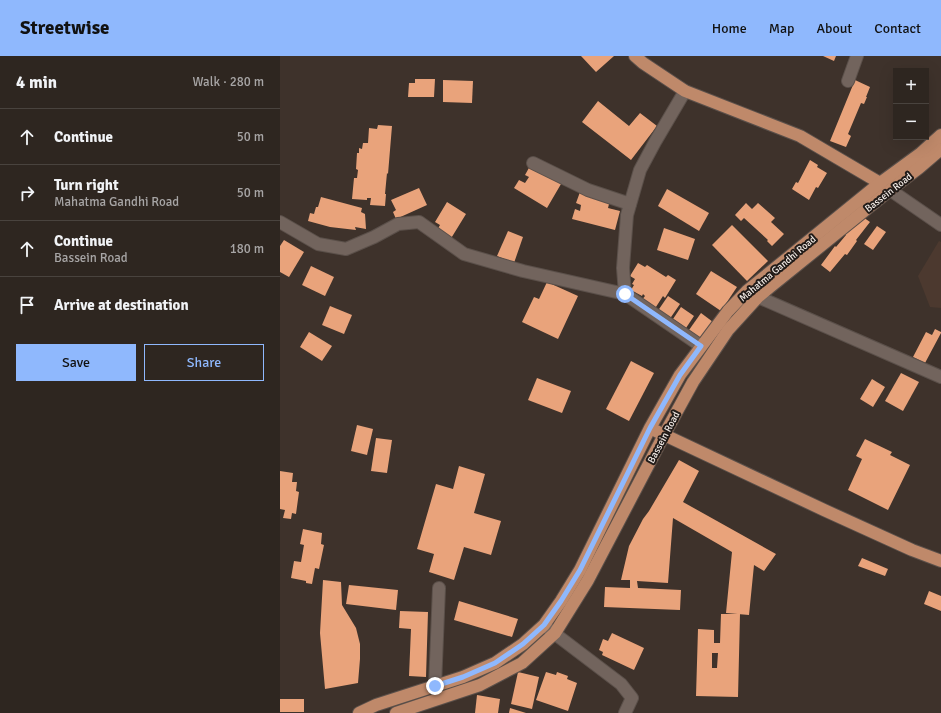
<!DOCTYPE html>
<html lang="en">
<head>
<meta charset="utf-8">
<style>
  body { margin:0; font-family:Signika,sans-serif; background:#3a322d; color:#f1f3f6 }
  .controls { position:absolute; right:12px; top:12px; display:grid; overflow:hidden; border-radius:0px; box-shadow:0 4px 16px #0002 }
  .controls button { width:36px; height:36px; display:grid; place-items:center; padding:0; border:0; border-bottom:1px solid #49433e; background:#2e2620; color:#f1f3f6; font:20px sans-serif }
  .stop { position:absolute; width:12px; height:12px; margin:-9px; border:3px solid #8fb8fd; border-radius:50%; background:#fff }
  .stop.end { background:#8fb8fd; border-color:#fff; box-shadow:0 1px 4px #0008 }
  .list { margin:0; padding:0; list-style:none }
  h2 { display:flex; justify-content:space-between; align-items:center; height:52px; margin:0; padding:0 16px; font-size:17px }
  h2 small { font-size:13px; font-weight:400; color:#a7a5a5 }
  .list li { display:grid; grid-template-columns:26px 1fr auto; gap:12px; align-items:center; box-sizing:border-box; height:56px; padding:0 16px; border-top:1px solid #49433e }
  .list b { display:block; font-size:15px; white-space:nowrap }
  .list p { margin:0; font-size:13px; white-space:nowrap; color:#a7a5a5 }
  .list em { font-size:13px; font-style:normal; color:#a7a5a5 }
  .actions { display:flex; gap:8px; padding:12px 16px }
  .actions a { flex:1; padding:9px 0; border:1px solid #8fb8fd; border-radius:0px; text-align:center; font-size:14px; color:#8fb8fd }
  .actions .main { background:#8fb8fd; color:#111 }
  .icon { flex:none; width:22px; height:22px; fill:none; stroke:currentColor; stroke-width:2; stroke-linecap:round; stroke-linejoin:round }
  .map { position:relative; flex:none; width:661px; height:657px; overflow:hidden }
  header { display:flex; align-items:center; gap:24px; box-sizing:border-box; height:56px; padding:0 20px; background:#8fb8fd; color:#111 }
  header strong { font-size:19px }
  nav { display:flex; gap:22px; margin-inline-start:auto; font-size:14px }
  main { display:flex }
  aside { flex:1; background:#2e2620 }
  .map>svg:first-child { display:block }
  .built { fill:#4c392f }
  .building { fill:#e9a37b; fill-rule:evenodd }
  .lines { fill:none; stroke-linecap:round; stroke-linejoin:round }
  .minor-casing { stroke:#5b504a; stroke-width:14 }
  .major-casing { stroke:#5b504a; stroke-width:14 }
  .minor { stroke:#72645d; stroke-width:12 }
  .major { stroke:#bf896a; stroke-width:12 }
  .route { stroke:#8fb8fd; stroke-width:5 }
  .labels { text-anchor:middle; stroke-width:4; stroke-linejoin:round; paint-order:stroke }
  .street-label { font-size:10px; fill:#f3ebe6; stroke:#211b18 }
</style>
</head>
<body>
<header>
<strong>Streetwise</strong>
<nav><a>Home</a><a>Map</a><a>About</a><a>Contact</a></nav>
</header>
<main>
<aside>
<h2>4 min<small>Walk · 280 m</small></h2>
<ul class="list">
<li><svg class="icon" aria-label="ahead" viewBox="0 0 24 24"><path d="M12 20V5M6 11l6-6 6 6"/></svg><div><b>Continue</b></div><em>50 m</em></li>
<li><svg class="icon" aria-label="right" viewBox="0 0 24 24"><path d="M7 20v-9h11M14 6l5 5-5 5"/></svg><div><b>Turn right</b><p>Mahatma Gandhi Road</p></div><em>50 m</em></li>
<li><svg class="icon" aria-label="ahead" viewBox="0 0 24 24"><path d="M12 20V5M6 11l6-6 6 6"/></svg><div><b>Continue</b><p>Bassein Road</p></div><em>180 m</em></li>
<li><svg class="icon" aria-label="arrive" viewBox="0 0 24 24"><path d="M6 21V4h12l-3 4 3 4H6"/></svg><div><b>Arrive at destination</b></div></li>
</ul>
<div class="actions"><a class="main">Save</a><a>Share</a></div>
</aside>
<div class="map">
<svg width="661" height="657" viewBox="0 0 661 657">
  <rect width="100%" height="100%" fill="#3e322b"/>
  <path class="built" d="M659,185L661,186V252L650,251L638,220Z"/>
  <g class="building">
    <path d="M301,0H334L316,16Z"/>
    <path d="M543,0H556L554,5Z"/>
    <path d="M135,23H155L154,41H128L129,27H135Z"/>
    <path d="M163,24L193,25L192,47L163,46Z"/>
    <path d="M575,24L590,31L586,41H587L584,48L581,47L568,78L571,80L566,91L550,85Z"/>
    <path d="M318,45L349,70L360,57L377,70L351,104L302,66Z"/>
    <path d="M98,69L112,70L108,118L107,117L105,138H106L105,150L90,149L91,142H87V144L72,143L74,122H77L78,114L76,113L77,97H79V92L82,93L83,87H88L89,72L97,73Z"/>
    <path d="M530,104L538,109L537,111L547,117L538,132L536,131L529,144L512,133L516,126L518,127Z"/>
    <path d="M250,110L281,128L267,152L234,132L239,124L245,127L249,121L245,119Z"/>
    <path d="M139,132L147,149L116,163L113,156L116,154L111,144Z"/>
    <path d="M387,133L429,157L419,175L378,150Z"/>
    <path d="M300,136L330,144L328,152L340,155L335,174L292,163L295,153L300,155L301,149L296,147Z"/>
    <path d="M41,141L82,152L81,156L85,158L86,173L75,171L76,174L50,171L28,165L30,157L34,158L36,151H38Z"/>
    <path d="M167,146L186,158L170,184L156,176L160,169L155,166Z"/>
    <path d="M466,147L472,153L478,147L495,162L491,166L504,178L492,190L487,185L488,184L464,162L461,165L455,159Z"/>
    <path d="M580,159L590,166L576,184L577,185L567,199L565,198L550,216L541,209L555,190L556,191L566,179L565,178Z"/>
    <path d="M452,169L488,205L467,225L432,189Z"/>
    <path d="M597,170L606,176L593,194L584,188Z"/>
    <path d="M384,172L415,183L408,204L377,194Z"/>
    <path d="M228,175L243,181L234,207L217,200Z"/>
    <path d="M4,184L24,196L9,221L0,216V190Z"/>
    <path d="M358,207L365,211L367,209L386,221L388,219L396,224L385,242L383,240L374,254L361,245L365,240L363,238L362,240L351,234L354,229L352,228L355,223L350,220Z"/>
    <path d="M31,210L54,221L45,240L22,229Z"/>
    <path d="M431,215L457,231L441,255L416,238Z"/>
    <path d="M267,226L298,240L278,283L242,266L254,241L259,243Z"/>
    <path d="M388,240L400,248L389,264L377,256Z"/>
    <path d="M50,250L72,259L64,278L42,269Z"/>
    <path d="M401,251L414,260L406,272L393,263Z"/>
    <path d="M421,257L433,266L421,283L409,274Z"/>
    <path d="M655,273L661,276V277L645,307L633,301L646,276L652,279Z"/>
    <path d="M29,276L52,290L42,305L20,291Z"/>
    <path d="M351,305L374,317L349,365L326,353Z"/>
    <path d="M621,317L639,326L623,355L605,345Z"/>
    <path d="M257,322L291,335L282,357L248,344Z"/>
    <path d="M592,323L605,331L593,351L580,343Z"/>
    <path d="M77,369L93,373L87,399L71,395Z"/>
    <path d="M96,382L112,384L107,417L91,415Z"/>
    <path d="M585,383L612,396L610,399L630,409L608,454L568,434L582,403L576,400Z"/>
    <path d="M399,404L419,415L403,446L496,498L484,515L474,509L469,559L446,557L452,496L393,462L388,527L357,525L358,532L401,534L400,554L324,551L325,531L350,532V524H341L349,490L363,463L369,455Z"/>
    <path d="M179,410L205,418L194,457L221,465L211,499L184,491L174,524L149,516L154,498L137,493L156,428L173,433Z"/>
    <path d="M0,415L13,417L12,426H17L16,435L19,436L16,458L12,457L11,463L3,462L5,454L0,453Z"/>
    <path d="M23,473L42,477L41,488L44,489L39,513L35,512L32,528L26,527V525L11,522L14,505L21,506L24,489L20,488Z"/>
    <path d="M582,502L608,513L605,520L578,510Z"/>
    <path d="M43,524L61,526L62,549L76,572L80,588V603L78,627L45,633L40,577Z"/>
    <path d="M69,529L118,534L116,554L66,548Z"/>
    <path d="M649,535L661,540V555L644,548Z"/>
    <path d="M179,545L238,563L232,581L174,564Z"/>
    <path d="M120,555L148,556L146,621L129,620L131,573L119,572Z"/>
    <path d="M441,558H460L458,641L416,640L418,573L434,574V587H440ZM432,597H438L437,612H432Z"/>
    <path d="M332,577L364,592L354,614L322,599L323,596L319,594L323,583L328,585Z"/>
    <path d="M238,616L259,621L252,653L231,648Z"/>
    <path d="M266,616L276,619L277,616L288,620L287,623L297,627L288,655L256,644Z"/>
    <path d="M197,639L220,643L218,657H195Z"/>
    <rect x="0" y="643" width="24" height="13"/>
    <path d="M230,652L246,657H229Z"/>
  </g>
  <g class="lines">
    <defs>
      <g id="minor">
        <path d="M568,25L577,0"/>
        <path d="M405,35L375,86L360,114L347,159L343,212L345,238L421,290"/>
        <path d="M253,107L308,134L350,148"/>
        <path d="M603,129L661,169"/>
        <path d="M0,166L38,188L66,193L94,181L118,168L139,166L184,198L243,215L345,238"/>
        <path d="M469,237L661,321"/>
        <path d="M266,571L341,628L352,642L345,657"/>
        <path d="M155,630L159,532"/>
      </g>
      <g id="major">
        <path d="M355,0L363,7L405,35L520,80L600,127"/>
        <path d="M376,375L544,454L632,494L661,505"/>
        <path d="M79,657L96,649L183,621L215,607L243,588L264,569L281,545L300,514L370,372L400,319L448,255L467,235L600,127L641,97L661,79"/>
        <path d="M116,657L200,629L242,607L275,577L308,524L384,379L413,326L448,274L478,241L490,231L610,134L639,112L661,93"/>
      </g>
    </defs>
    <use href="#minor" class="minor-casing"/>
    <use href="#major" class="major-casing"/>
    <use href="#minor" class="minor"/>
    <use href="#major" class="major"/>
  </g>
  <g class="lines">
    <path class="route" d="M155,630L183,621L215,607L243,588L264,569L281,545L300,514L370,372L400,319L421,290L345,238"/>
  </g>
  <g class="labels">
    <g class="street-label">
      <text transform="translate(608 136) rotate(-38)" y="4">Bassein Road</text>
      <text transform="translate(497 212) rotate(-40)" y="4">Mahatma Gandhi Road</text>
      <text transform="translate(383 381) rotate(-62)" y="4">Bassein Road</text>
    </g>
  </g>
</svg>
<div class="controls">
<button>+</button>
<button>−</button>
</div>
<div class="stop" style="left:345px;top:238px"></div>
<div class="stop end" style="left:155px;top:630px"></div>
</div>
</main>
</body>
</html>
